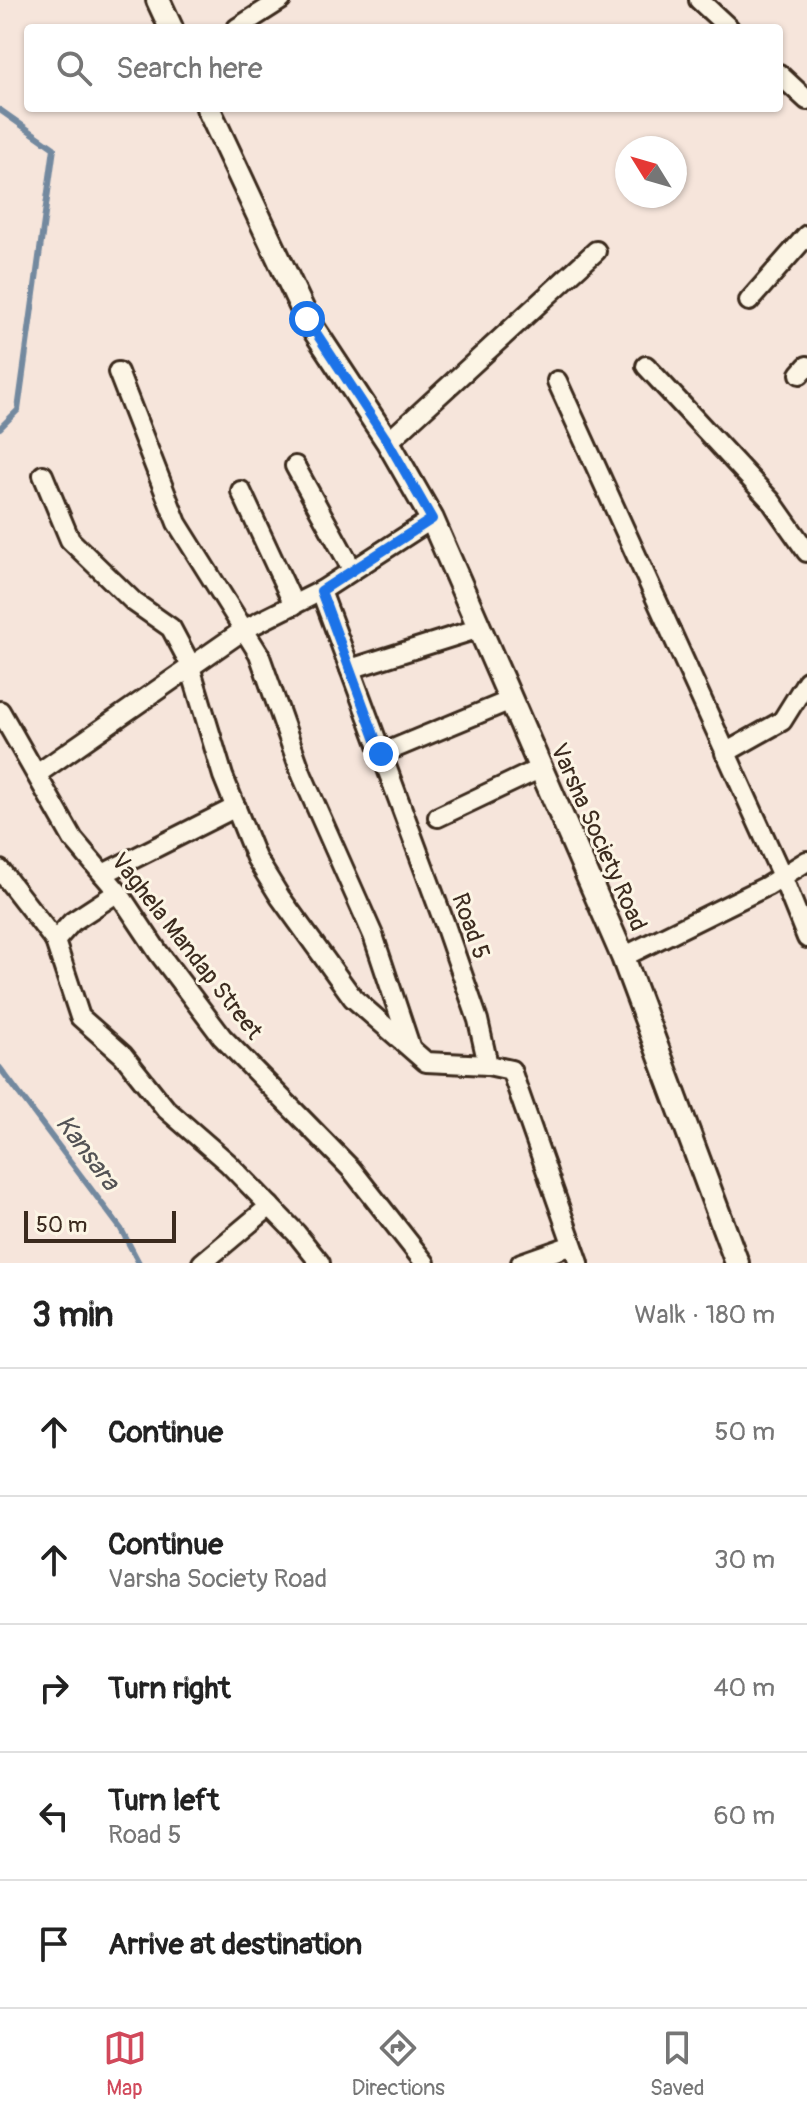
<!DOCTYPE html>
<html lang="en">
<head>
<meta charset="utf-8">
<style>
  body { margin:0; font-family:Pangolin,sans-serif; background:#f2f2f2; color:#222 }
  .compass { position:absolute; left:615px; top:136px; width:72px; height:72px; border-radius:50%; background:#fff; box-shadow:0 2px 6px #0004; rotate:307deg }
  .scale { position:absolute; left:24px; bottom:20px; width:152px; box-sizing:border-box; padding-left:8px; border:4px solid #3b2a1e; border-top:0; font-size:22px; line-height:28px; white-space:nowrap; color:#3b2a1e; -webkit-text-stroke:6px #fcf5e5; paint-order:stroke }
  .stop { position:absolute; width:24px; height:24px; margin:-18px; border:6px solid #1a73e8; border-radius:50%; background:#fff }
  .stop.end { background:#1a73e8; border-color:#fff; box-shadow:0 2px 8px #0008 }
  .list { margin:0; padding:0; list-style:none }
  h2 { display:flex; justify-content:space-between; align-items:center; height:104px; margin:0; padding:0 32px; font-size:34px }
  h2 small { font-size:26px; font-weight:400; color:#767676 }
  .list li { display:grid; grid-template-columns:52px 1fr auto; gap:24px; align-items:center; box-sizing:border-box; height:128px; padding:0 32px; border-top:2px solid #e0e0e0 }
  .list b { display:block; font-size:30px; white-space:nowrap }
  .list p { margin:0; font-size:26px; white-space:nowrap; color:#767676 }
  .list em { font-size:26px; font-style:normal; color:#767676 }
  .icon { flex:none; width:44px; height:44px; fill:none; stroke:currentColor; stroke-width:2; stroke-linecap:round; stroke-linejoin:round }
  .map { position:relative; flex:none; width:807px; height:1263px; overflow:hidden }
  .search { position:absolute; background:#fff; box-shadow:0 2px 6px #0004; left:24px; right:24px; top:24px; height:88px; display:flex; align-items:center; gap:20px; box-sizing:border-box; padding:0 28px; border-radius:8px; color:#767676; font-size:30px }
  .sheet { height:744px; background:#fff }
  nav { display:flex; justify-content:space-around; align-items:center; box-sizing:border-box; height:112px; border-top:2px solid #e0e0e0; background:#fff; font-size:22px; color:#767676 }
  nav a { display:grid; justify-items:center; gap:4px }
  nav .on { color:#d1495b }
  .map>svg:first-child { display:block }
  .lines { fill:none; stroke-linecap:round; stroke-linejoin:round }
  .stream { stroke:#73899f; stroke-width:6 }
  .minor-casing { stroke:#3b2a1e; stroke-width:24 }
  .tertiary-casing { stroke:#3b2a1e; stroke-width:28 }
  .minor { stroke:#fcf5e5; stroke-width:18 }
  .tertiary { stroke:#fcf5e5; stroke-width:22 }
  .route { stroke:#1a73e8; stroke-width:10 }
  .labels { text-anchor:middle; stroke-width:6; stroke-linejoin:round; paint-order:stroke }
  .street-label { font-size:24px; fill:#3b2a1e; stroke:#fcf5e5 }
  .water-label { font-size:26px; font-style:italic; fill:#525254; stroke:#fcf5e5 }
</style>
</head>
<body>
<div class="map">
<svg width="807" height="1263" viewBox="0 0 807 1263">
  <rect width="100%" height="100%" fill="#f6e5db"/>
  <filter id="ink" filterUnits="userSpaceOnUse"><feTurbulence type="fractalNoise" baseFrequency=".0125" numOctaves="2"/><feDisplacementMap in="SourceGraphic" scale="16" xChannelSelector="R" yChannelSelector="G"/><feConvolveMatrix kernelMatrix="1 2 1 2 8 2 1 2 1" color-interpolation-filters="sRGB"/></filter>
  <g filter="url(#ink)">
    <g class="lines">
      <g class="stream">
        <path d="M0,110L54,148L18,410L0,428"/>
        <path d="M0,1068L121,1229L139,1263"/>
      </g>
      <defs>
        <g id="minor">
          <path d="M699,0L729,28"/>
          <path d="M237,28L281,0"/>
          <path d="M779,74L807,100"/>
          <path d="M749,301L807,235"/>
          <path d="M646,366L771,501L807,552"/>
          <path d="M118,372L177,523L259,654L302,775L373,935L410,1046"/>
          <path d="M800,374L807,366"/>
          <path d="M557,381L782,876L807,938"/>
          <path d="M388,442L596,251"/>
          <path d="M295,466L352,569"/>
          <path d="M43,475L70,540L134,602L171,628L188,660L223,776L256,858L280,897L353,998L426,1062L488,1065"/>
          <path d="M241,491L294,605"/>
          <path d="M321,591L444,922L478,1020L488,1065L511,1070L579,1263"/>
          <path d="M350,669L480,628"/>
          <path d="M0,711L73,839L118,892L158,952L222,1037L351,1169L425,1263"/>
          <path d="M725,753L782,721L807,681"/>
          <path d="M381,754L511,700"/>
          <path d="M37,774L245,629L321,591L432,519"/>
          <path d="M438,817L541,768"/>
          <path d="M0,870L55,941"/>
          <path d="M103,874L236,807"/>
          <path d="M118,892L72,922L55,941L80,1017L123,1055L166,1109L228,1163L296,1233L320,1263"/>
          <path d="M623,957L767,886L807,861"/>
          <path d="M202,1263L270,1206"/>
          <path d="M521,1263L572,1245"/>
        </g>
        <g id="tertiary">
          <path d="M158,0L171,28"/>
          <path d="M208,108L307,319L388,442L432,519L623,957L737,1263"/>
        </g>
      </defs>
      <use href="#minor" class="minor-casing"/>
      <use href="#tertiary" class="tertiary-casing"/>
      <use href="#minor" class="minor"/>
      <use href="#tertiary" class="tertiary"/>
    </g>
  </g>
  <g class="lines" filter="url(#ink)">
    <path class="route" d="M307,319L388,442L432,519L321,591L381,754"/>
  </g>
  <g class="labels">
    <g class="street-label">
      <text transform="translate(599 837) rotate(66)" y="8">Varsha Society Road</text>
      <text transform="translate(471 926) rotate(70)" y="8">Road 5</text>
      <text transform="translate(187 946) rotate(52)" y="8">Vaghela Mandap Street</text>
    </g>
    <g class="water-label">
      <text transform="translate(88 1152) rotate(53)" y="9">Kansara</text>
    </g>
  </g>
</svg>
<svg class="compass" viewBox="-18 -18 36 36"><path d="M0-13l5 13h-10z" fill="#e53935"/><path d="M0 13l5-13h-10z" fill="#767676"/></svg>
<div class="scale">50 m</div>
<div class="stop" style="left:307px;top:319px"></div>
<div class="stop end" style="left:381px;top:754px"></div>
<div class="search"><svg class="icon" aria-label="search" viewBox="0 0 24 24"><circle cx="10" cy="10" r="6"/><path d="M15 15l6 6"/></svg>Search here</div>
</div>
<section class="sheet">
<h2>3 min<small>Walk · 180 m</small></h2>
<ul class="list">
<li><svg class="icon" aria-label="ahead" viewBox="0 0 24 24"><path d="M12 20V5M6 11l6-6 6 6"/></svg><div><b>Continue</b></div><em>50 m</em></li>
<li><svg class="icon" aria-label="ahead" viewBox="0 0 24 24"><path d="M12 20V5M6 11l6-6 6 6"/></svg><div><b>Continue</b><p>Varsha Society Road</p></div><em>30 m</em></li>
<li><svg class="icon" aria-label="right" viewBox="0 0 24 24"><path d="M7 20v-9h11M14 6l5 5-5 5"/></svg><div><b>Turn right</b></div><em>40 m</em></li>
<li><svg class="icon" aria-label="left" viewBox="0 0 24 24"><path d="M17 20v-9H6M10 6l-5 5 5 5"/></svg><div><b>Turn left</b><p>Road 5</p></div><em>60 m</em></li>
<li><svg class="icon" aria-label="arrive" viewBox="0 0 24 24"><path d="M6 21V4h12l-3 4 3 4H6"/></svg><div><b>Arrive at destination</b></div></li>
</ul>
</section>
<nav>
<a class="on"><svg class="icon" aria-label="map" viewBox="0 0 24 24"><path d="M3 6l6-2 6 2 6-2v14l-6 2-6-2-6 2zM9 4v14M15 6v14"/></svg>Map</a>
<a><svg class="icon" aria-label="directions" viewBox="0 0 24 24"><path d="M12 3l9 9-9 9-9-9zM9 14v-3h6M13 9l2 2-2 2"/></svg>Directions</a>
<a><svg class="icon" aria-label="saved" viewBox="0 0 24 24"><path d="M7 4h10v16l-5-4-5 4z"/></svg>Saved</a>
</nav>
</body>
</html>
